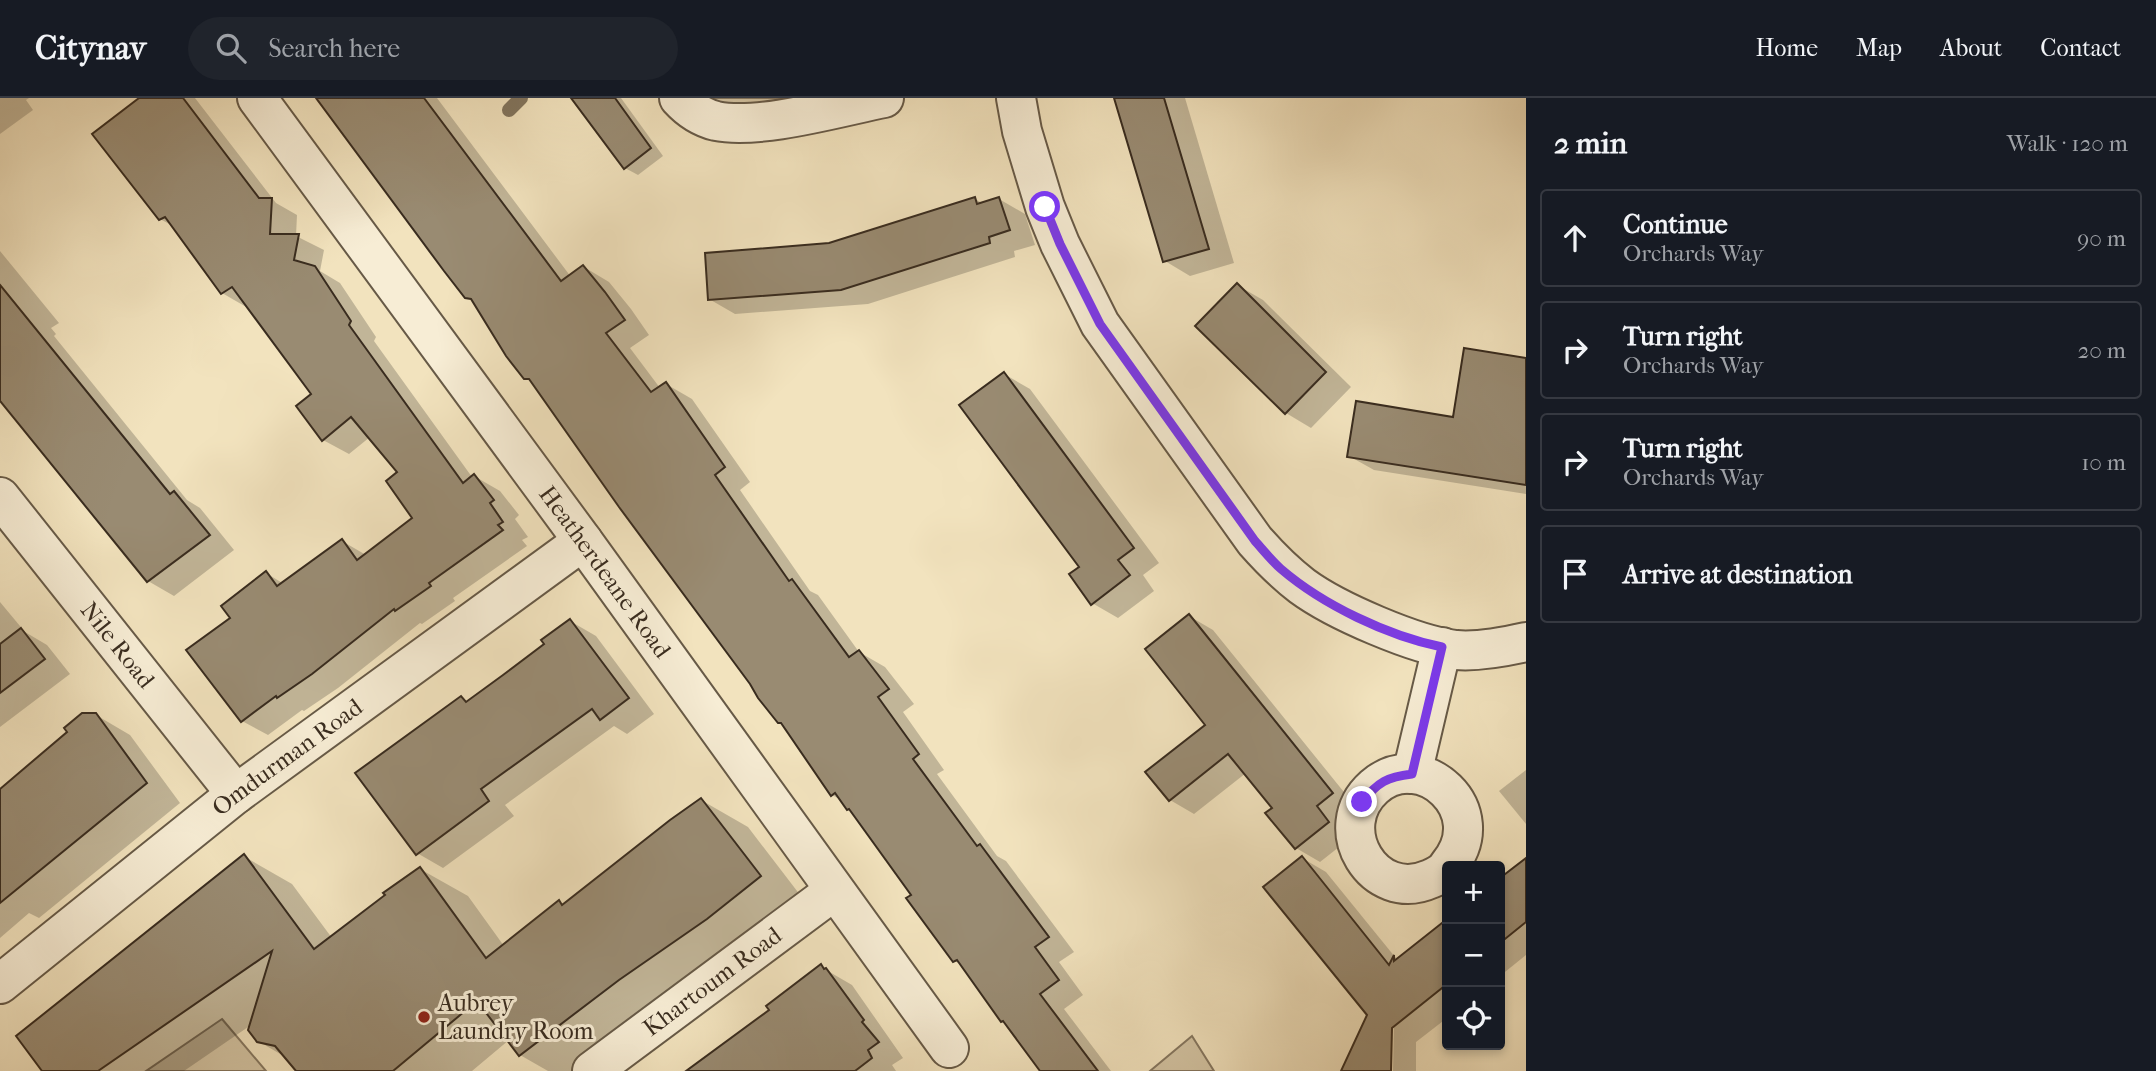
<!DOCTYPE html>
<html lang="en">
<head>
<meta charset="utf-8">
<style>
  body { margin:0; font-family:"IM FELL French Canon",serif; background:#20242c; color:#f1f3f6 }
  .controls { position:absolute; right:21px; bottom:21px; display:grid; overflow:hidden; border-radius:7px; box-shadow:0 4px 10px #0003 }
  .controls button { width:63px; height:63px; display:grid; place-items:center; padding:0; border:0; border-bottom:2px solid #363941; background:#171b24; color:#f1f3f6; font:35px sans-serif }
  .stop { position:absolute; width:21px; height:21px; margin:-16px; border:5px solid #7c3aed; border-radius:50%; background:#fff }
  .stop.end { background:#7c3aed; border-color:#fff; box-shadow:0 2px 7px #0008 }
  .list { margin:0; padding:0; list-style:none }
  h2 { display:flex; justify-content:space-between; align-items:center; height:91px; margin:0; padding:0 28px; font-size:30px }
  h2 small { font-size:23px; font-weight:400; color:#9ea1a6 }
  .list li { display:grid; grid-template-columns:46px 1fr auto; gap:21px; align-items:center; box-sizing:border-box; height:98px; margin:0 14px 14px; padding:0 14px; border:2px solid #363941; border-radius:7px }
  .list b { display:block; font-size:26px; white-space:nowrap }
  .list p { margin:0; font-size:23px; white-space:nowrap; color:#9ea1a6 }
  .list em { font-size:23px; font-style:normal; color:#9ea1a6 }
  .icon { flex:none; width:38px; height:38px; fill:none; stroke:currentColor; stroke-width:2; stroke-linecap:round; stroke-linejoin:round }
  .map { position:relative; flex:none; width:1526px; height:973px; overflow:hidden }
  header { display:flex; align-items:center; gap:42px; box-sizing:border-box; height:98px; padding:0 35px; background:#171b24; border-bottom:2px solid #363941 }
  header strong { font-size:33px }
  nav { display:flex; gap:38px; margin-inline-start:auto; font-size:24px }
  .search { width:490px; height:63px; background:#20242c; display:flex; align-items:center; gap:18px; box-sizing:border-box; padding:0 24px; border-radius:38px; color:#9ea1a6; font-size:26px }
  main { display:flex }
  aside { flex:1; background:#171b24 }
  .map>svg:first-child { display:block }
  .green { fill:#d3c4a3; stroke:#867861; stroke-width:2 }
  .shadow { fill:#0003 }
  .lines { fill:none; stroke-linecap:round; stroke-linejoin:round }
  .stream { stroke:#82755e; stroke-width:14 }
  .building { fill:#998b72; stroke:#392c1f; stroke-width:2 }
  .minor-casing { stroke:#675a47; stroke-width:42 }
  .minor { stroke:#f7edd5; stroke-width:38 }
  .route { stroke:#7c3aed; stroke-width:9 }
  .poi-dot { fill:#8f2418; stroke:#f7edd5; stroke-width:2.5 }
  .labels { text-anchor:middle; stroke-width:6; stroke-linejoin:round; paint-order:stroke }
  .street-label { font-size:24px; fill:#392c1f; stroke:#f7edd5 }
  .poi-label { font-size:24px; fill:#392c1f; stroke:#f7edd5; text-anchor:start }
</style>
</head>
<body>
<header>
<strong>Citynav</strong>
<div class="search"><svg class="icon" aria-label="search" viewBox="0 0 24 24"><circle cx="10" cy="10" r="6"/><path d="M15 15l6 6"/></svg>Search here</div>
<nav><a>Home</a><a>Map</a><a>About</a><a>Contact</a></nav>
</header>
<main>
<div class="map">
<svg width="1526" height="973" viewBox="0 0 1526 973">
  <rect width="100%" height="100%" fill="#f2e3be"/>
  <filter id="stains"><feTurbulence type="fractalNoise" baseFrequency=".00286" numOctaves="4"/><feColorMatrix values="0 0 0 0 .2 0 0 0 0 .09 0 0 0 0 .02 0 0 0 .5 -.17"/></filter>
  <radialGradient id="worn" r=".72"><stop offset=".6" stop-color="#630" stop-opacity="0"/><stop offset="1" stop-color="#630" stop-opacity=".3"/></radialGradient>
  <g class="green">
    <path d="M706,0H803L731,11Z"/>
    <path d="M222,921L266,973H146Z"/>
    <path d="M1192,938L1214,973H1150Z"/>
  </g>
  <g class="shadow">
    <path d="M0,0H29L26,2L33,12L0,36Z"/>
    <path d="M142,0H195L276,105L297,117L296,138L324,152L320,173L340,185L376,239L374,243L472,379L474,378L500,393L519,417L515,421L528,439L522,442L527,448L453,500L455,503L422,526L420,525L338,590L304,613L302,612L268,637L242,623L233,520L266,475L284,486L342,443L366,457L415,420L400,375L370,339L349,356L323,342L313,297L248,210L222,195L175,129L160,121Z"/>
    <path d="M318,0H437L571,179L584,169L609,184L631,211L649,237L630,250L660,290L666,286L692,301L750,384L740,392L810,493L818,497L859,554L885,569L914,606L903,614L944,672L937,676L997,758L1006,763L1074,854L1059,864L1083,897L1064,911L1111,973H1042L1006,925L1002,923L963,868L955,863L913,797L843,703L832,697L784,626L532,283L525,279L473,203L466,199Z"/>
    <path d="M574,0H621L663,58L638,77L625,70Z"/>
    <path d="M1116,0H1185L1234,165L1190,178L1165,163Z"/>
    <path d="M975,101L984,106L999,101L1025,116L1035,147L1014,153L1015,159L868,206L735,216L709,201L829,147Z"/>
    <path d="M0,153L59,225L51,230L56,236L54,238L187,402L200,410L234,452L174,498L148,483L0,302Z"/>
    <path d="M1237,187L1263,202L1351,289L1311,330L1286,315Z"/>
    <path d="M1526,272V396L1374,372L1349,358L1455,321Z"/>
    <path d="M1004,276L1030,291L1159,465L1143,477L1154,493L1118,520L1092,505L1082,469Z"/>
    <path d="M0,504L25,534L47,547L70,576L0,629Z"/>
    <path d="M1189,518L1213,532L1356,709L1353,738L1320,764L1296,750L1275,710L1246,675L1194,716L1170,702L1208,627Z"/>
    <path d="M570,523L596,538L654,616L627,636L614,628L505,707L514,718L443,770L417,755L461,600L468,604L546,547Z"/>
    <path d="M96,617L130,637L180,705L39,820L29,815L0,840V692L70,634Z"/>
    <path d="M1526,672V726L1499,693Z"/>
    <path d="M701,702L748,729L807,806L582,973H548L520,957L509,942L472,973H298L287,960L258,943L251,927L184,973H44L245,759L292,786L332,840L420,771L468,798L504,848L559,804L564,807Z"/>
    <path d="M1302,760L1326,774L1395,859L1399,862L1447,824V920L1416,944V973H1393L1394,928L1390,932L1389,973H1343L1369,916Z"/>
    <path d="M1504,779L1526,792V857L1500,878V782Z"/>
    <path d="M821,869L852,887L903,960L892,967L896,973H690L771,912Z"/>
  </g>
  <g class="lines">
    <path class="stream" d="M509,12L521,0"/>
  </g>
  <g class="building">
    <path d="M139,0H183L259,100H272L270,136H299L294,162L315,168L351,223L349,227L463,385L474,376L494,402L490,405L503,424L498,427L503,432L429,485L431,488L395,513L394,511L312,576L277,600L276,598L241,624L186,552L230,520L221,508L266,473L277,488L342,441L357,462L412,420L386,383L397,374L351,319L322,343L296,308L311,296L232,189L221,196L165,119L159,122L92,36Z"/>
    <path d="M316,0H424L561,183L583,167L605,194L625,222L606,235L651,294L666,284L725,369L715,377L789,483L792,481L849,559L859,552L889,591L878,599L919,656L913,661L977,748L980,746L1049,839L1035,849L1059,882L1040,896L1098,973H1040L1003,923L1001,924L957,862L953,864L906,800L911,797L849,711L847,712L835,695L831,698L781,625H778L758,600L750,586L619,409L529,281H524L506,258L471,201L465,200L444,173Z"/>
    <path d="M571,0H615L651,50L624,71Z"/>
    <path d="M1114,0H1164L1209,151L1163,164Z"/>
    <path d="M975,99L977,106L999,99L1010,132L989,139L990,145L841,192L708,202L705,155L829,145Z"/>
    <path d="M1237,185L1326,274L1285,316L1195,228Z"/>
    <path d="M0,187L170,396L174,393L210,437L147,484L0,303Z"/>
    <path d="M1464,250L1526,260V387L1347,359L1356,303L1453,319Z"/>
    <path d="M1004,274L1134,450L1118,462L1130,477L1091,507L1069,476L1079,469L959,307Z"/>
    <path d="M1189,516L1333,695L1317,708L1329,724L1295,751L1265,715L1272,710L1228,656L1169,703L1145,674L1205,627L1145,551Z"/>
    <path d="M570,521L629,600L600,622L592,611L481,691L489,703L416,757L355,675L461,598L466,604L503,577L544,546L541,542Z"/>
    <path d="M21,530L45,561L0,595V546Z"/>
    <path d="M82,615H96L147,685L0,805V691L67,634L64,630Z"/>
    <path d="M701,700L761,778L707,821L619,882L519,958L477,903L393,973H296L275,948L257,944L248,932L272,853L98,973H42L16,938L244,756L314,851L385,797L383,795L420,769L486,860L559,802L562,807L670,722Z"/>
    <path d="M1302,758L1389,867L1394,857V863L1447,821V886L1392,930L1391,973H1341L1367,917L1263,789Z"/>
    <path d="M1526,760V824L1500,845V780Z"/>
    <path d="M821,866L824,871L826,870L864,922L862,924L879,944L868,952L872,960L855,973H686L769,912L766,908Z"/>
  </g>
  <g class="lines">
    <defs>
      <g id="minor">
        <path id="s1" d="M257,0L583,443L949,950"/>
        <path d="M679,0C689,11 700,19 716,23C759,32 839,9 884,0"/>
        <path d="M1016,0L1022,33L1045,109L1060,146L1100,226L1255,443C1270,460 1285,475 1302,488C1336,513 1415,547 1456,552C1479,554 1504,549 1526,544"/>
        <path id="s2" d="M0,399L236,696"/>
        <path d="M1412,676L1442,549"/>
        <path d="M1447,770C1442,776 1437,778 1430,781C1374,806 1328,730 1374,689C1421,647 1495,713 1448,768"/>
        <path id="s3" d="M0,886L236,696L583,443"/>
        <path id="s4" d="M592,973L834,793"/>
      </g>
    </defs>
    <use href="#minor" class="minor-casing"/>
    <use href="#minor" class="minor"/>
  </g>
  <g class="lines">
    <path class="route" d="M1045,109L1060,146L1100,226L1255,443C1264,453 1272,463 1281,471C1323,507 1388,538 1442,549L1412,676C1387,679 1378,684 1362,704"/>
  </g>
  <circle class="poi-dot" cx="424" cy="919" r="7"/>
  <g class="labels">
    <g class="street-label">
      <text dy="8" stroke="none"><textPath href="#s1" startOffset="588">Heatherdeane Road</textPath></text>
      <text dy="8" stroke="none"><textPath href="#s2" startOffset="189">Nile Road</textPath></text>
      <text dy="8" stroke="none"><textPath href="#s3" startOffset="366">Omdurman Road</textPath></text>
      <text dy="8" stroke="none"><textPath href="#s4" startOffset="150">Khartoum Road</textPath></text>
    </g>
    <g class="poi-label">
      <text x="438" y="913">Aubrey<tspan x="438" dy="28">Laundry Room</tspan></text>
    </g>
  </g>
  <rect width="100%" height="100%" filter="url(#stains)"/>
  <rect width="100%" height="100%" fill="url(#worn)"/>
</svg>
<div class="controls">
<button>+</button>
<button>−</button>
<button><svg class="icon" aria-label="locate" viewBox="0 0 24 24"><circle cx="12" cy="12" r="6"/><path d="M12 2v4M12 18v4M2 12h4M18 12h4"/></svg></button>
</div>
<div class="stop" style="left:1045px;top:109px"></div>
<div class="stop end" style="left:1362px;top:704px"></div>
</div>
<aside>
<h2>2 min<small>Walk · 120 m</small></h2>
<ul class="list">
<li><svg class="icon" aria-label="ahead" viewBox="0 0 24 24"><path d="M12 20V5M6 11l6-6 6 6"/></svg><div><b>Continue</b><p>Orchards Way</p></div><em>90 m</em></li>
<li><svg class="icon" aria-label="right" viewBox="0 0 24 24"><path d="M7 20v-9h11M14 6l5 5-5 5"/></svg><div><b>Turn right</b><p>Orchards Way</p></div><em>20 m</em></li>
<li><svg class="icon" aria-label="right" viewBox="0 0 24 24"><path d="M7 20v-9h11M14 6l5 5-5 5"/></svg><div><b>Turn right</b><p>Orchards Way</p></div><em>10 m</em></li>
<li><svg class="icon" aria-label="arrive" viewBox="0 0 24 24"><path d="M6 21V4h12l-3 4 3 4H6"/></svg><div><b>Arrive at destination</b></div></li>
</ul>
</aside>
</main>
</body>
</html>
